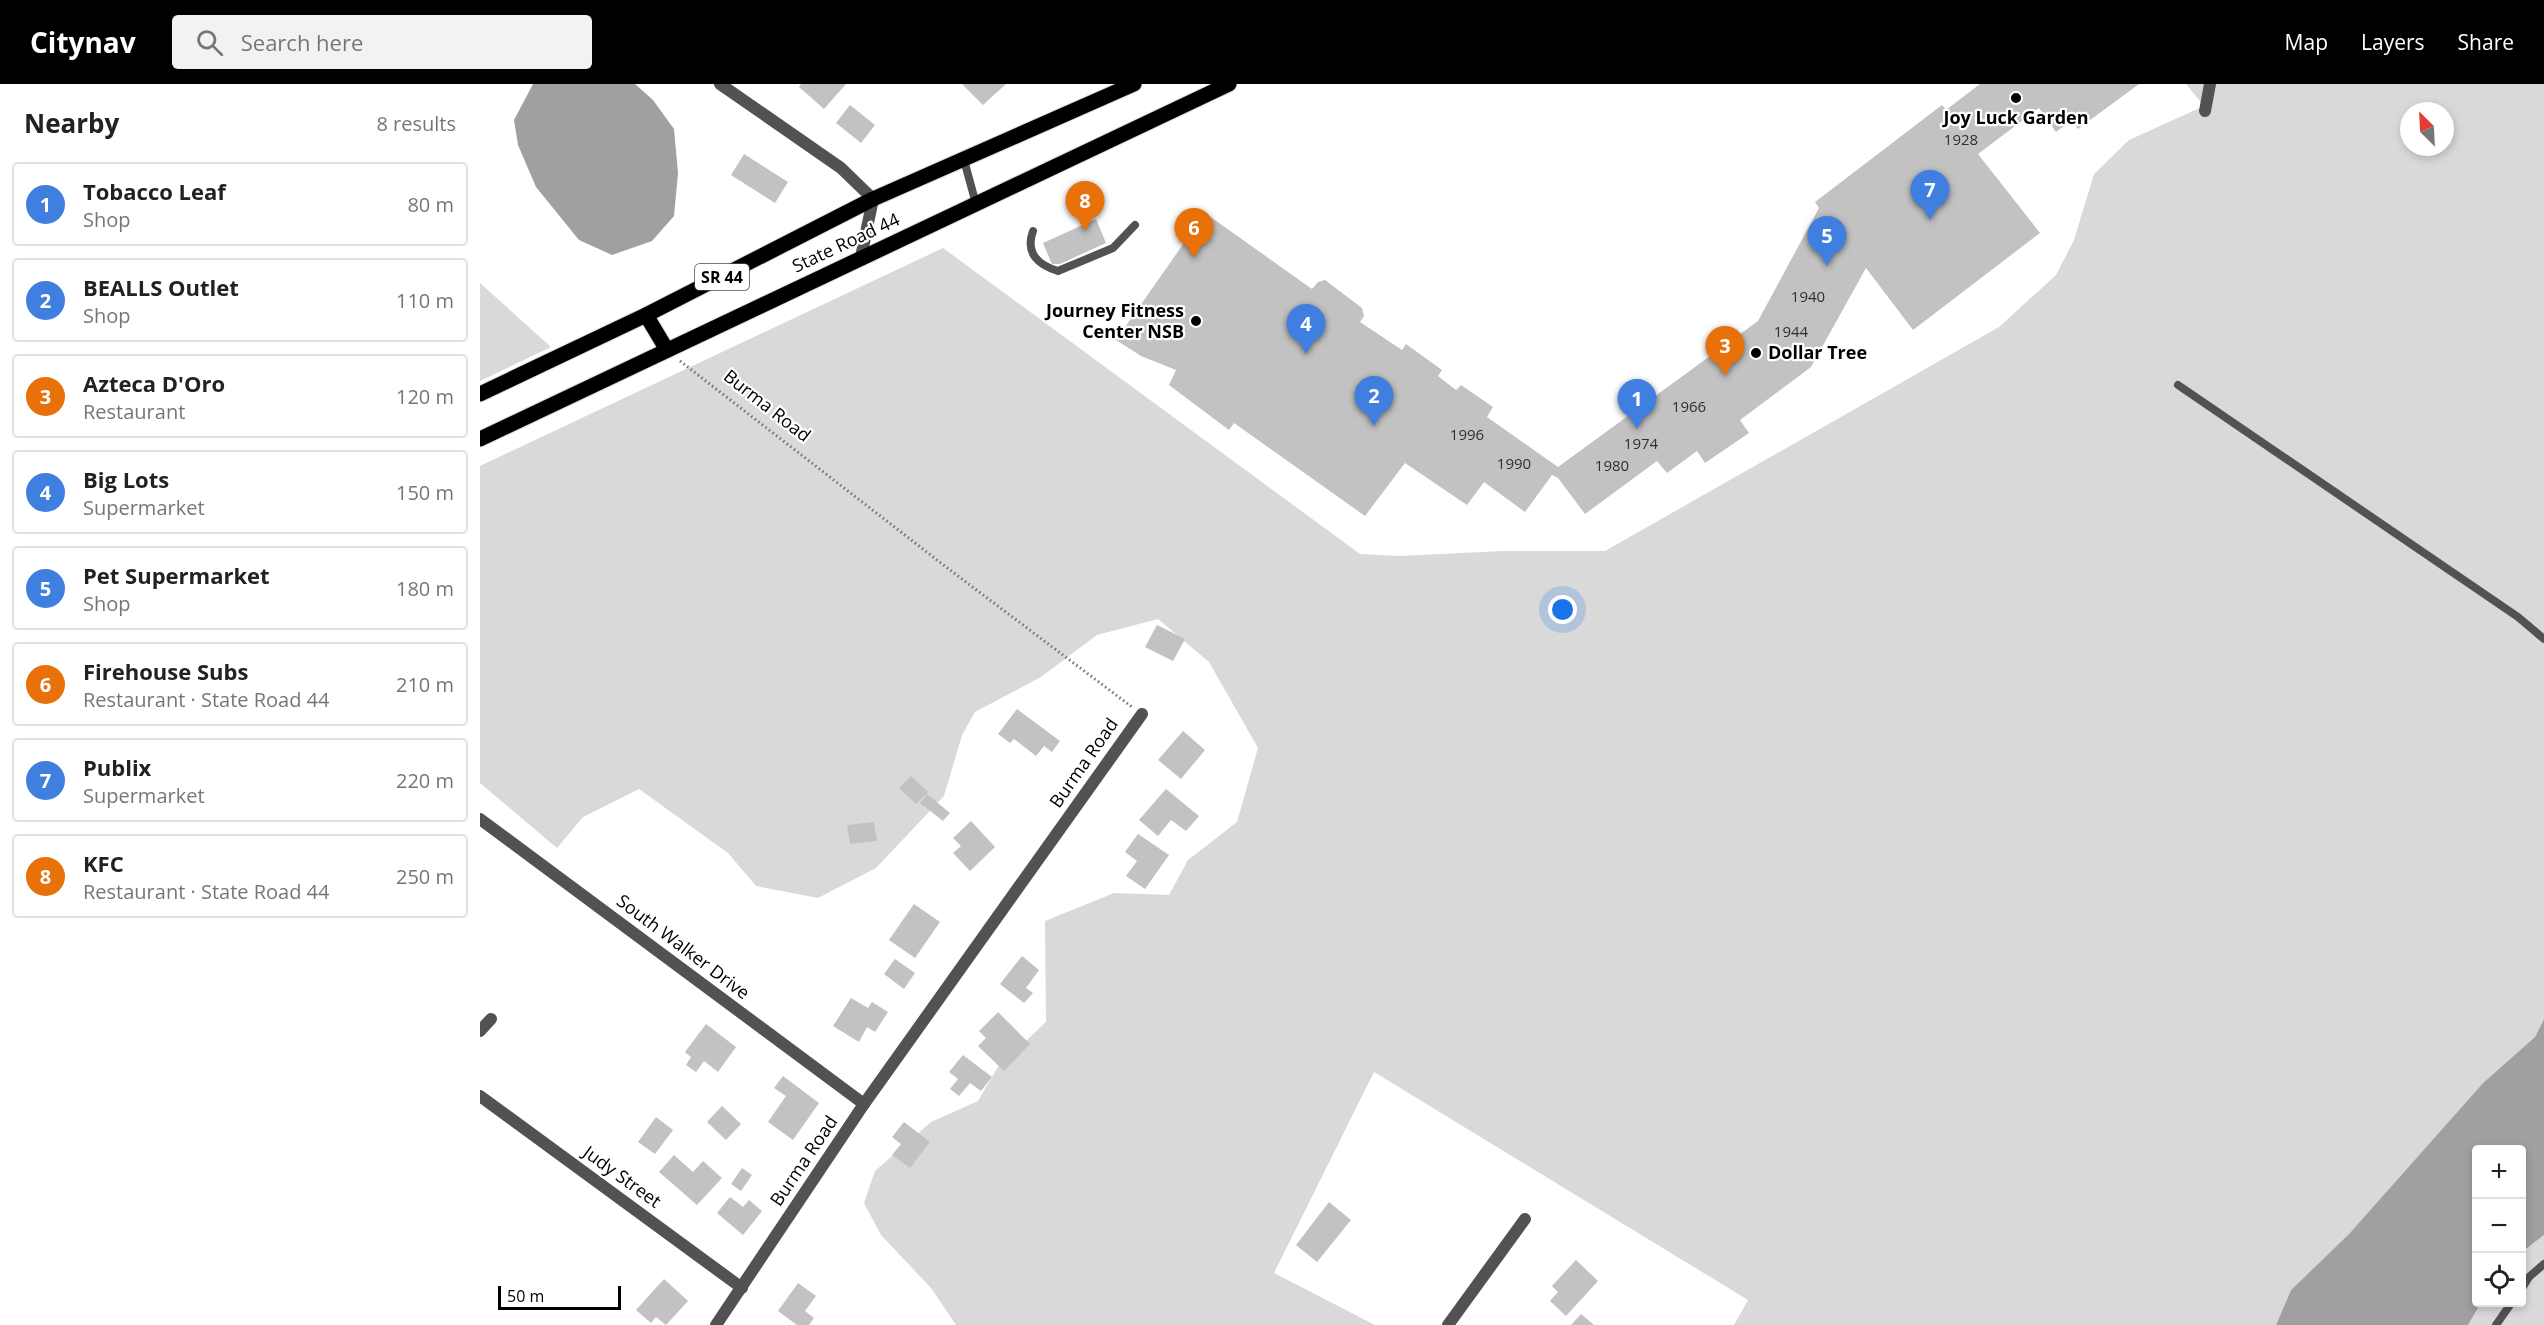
<!DOCTYPE html>
<html lang="en">
<head>
<meta charset="utf-8">
<style>
  body { margin:0; font-family:"Open Sans",sans-serif; background:#f2f2f2; color:#222 }
  .controls { position:absolute; right:18px; bottom:18px; display:grid; overflow:hidden; border-radius:6px; box-shadow:0 3px 9px #0003 }
  .controls button { width:54px; height:54px; display:grid; place-items:center; padding:0; border:0; border-bottom:2px solid #e0e0e0; background:#fff; color:#222; font:30px sans-serif }
  .compass { position:absolute; left:1920px; top:18px; width:54px; height:54px; border-radius:50%; background:#fff; box-shadow:0 3px 9px #0003; rotate:336deg }
  .scale { position:absolute; left:18px; bottom:15px; width:123px; box-sizing:border-box; padding-left:6px; border:3px solid #000; border-top:0; font-size:16px; line-height:21px; white-space:nowrap; color:#000; -webkit-text-stroke:4px #fff; paint-order:stroke }
  .you { position:absolute; left:1083px; top:526px; width:21px; height:21px; margin:-15px; border:4px solid #fff; border-radius:50%; background:#1a73e8; box-shadow:0 0 0 9px #1a73e833 }
  .badge { display:grid; place-items:center; width:39px; height:39px; border-radius:50%; background:#000; color:#fff; font-size:20px; font-weight:700 }
  .pin { position:absolute; translate:-50% -50px; filter:drop-shadow(0 2px 3px #0008) }
  .pin::after { content:''; position:absolute; top:32px; width:21px; height:18px; background:inherit; clip-path:polygon(0 0,100% 0,50% 100%) }
  .list { margin:0; padding:0; list-style:none }
  h2 { display:flex; justify-content:space-between; align-items:center; height:78px; margin:0; padding:0 24px; font-size:26px }
  h2 small { font-size:20px; font-weight:400; color:#767676 }
  .list li { display:grid; grid-template-columns:39px 1fr auto; gap:18px; align-items:center; box-sizing:border-box; height:84px; margin:0 12px 12px; padding:0 12px; border:2px solid #e0e0e0; border-radius:6px }
  .list b { display:block; font-size:22px; white-space:nowrap }
  .list p { margin:0; font-size:20px; white-space:nowrap; color:#767676 }
  .list em { font-size:20px; font-style:normal; color:#767676 }
  .icon { flex:none; width:33px; height:33px; fill:none; stroke:currentColor; stroke-width:2; stroke-linecap:round; stroke-linejoin:round }
  .map { position:relative; flex:none; width:2064px; height:1241px; overflow:hidden }
  header { display:flex; align-items:center; gap:36px; box-sizing:border-box; height:84px; padding:0 30px; background:#000; color:#fff }
  header strong { font-size:28px }
  nav { display:flex; gap:33px; margin-inline-start:auto; font-size:21px }
  .search { width:420px; height:54px; background:#f2f2f2; display:flex; align-items:center; gap:15px; box-sizing:border-box; padding:0 21px; border-radius:6px; color:#767676; font-size:22px }
  main { display:flex }
  aside { flex:1; background:#fff }
  .map>svg:first-child { display:block }
  .green { fill:#d9d9d9; fill-rule:evenodd }
  .water { fill:#a0a0a0 }
  .building { fill:#c2c2c2 }
  .lines { fill:none; stroke-linecap:round; stroke-linejoin:round }
  .primary-casing { stroke:#dbdbdb; stroke-width:17 }
  .path { stroke:#747474; stroke-width:3; stroke-dasharray:1.5 3; stroke-linecap:butt }
  .service { stroke:#525252; stroke-width:8 }
  .minor { stroke:#525252; stroke-width:12 }
  .primary { stroke:#000; stroke-width:15 }
  .poi-dot { fill:#000; stroke:#fff; stroke-width:2 }
  .labels { text-anchor:middle; stroke-width:4.5; stroke-linejoin:round; paint-order:stroke }
  .number-label { font-size:15px; fill:#303030 }
  .shield { fill:#fff; stroke:#4c4c4c; stroke-width:1.5 }
  .shield-label { font-size:16px; font-weight:bold; fill:#000 }
  .poi-label { font-size:18px; font-weight:bold; fill:#000; stroke:#fff }
  .street-label { font-size:18px; fill:#000; stroke:#fff }
</style>
</head>
<body>
<header>
<strong>Citynav</strong>
<div class="search"><svg class="icon" aria-label="search" viewBox="0 0 24 24"><circle cx="10" cy="10" r="6"/><path d="M15 15l6 6"/></svg>Search here</div>
<nav><a>Map</a><a>Layers</a><a>Share</a></nav>
</header>
<main>
<aside>
<h2>Nearby<small>8 results</small></h2>
<ul class="list">
<li><span class="badge" style="background:#3f7fe0">1</span><div><b>Tobacco Leaf</b><p>Shop</p></div><em>80 m</em></li>
<li><span class="badge" style="background:#3f7fe0">2</span><div><b>BEALLS Outlet</b><p>Shop</p></div><em>110 m</em></li>
<li><span class="badge" style="background:#e8710a">3</span><div><b>Azteca D'Oro</b><p>Restaurant</p></div><em>120 m</em></li>
<li><span class="badge" style="background:#3f7fe0">4</span><div><b>Big Lots</b><p>Supermarket</p></div><em>150 m</em></li>
<li><span class="badge" style="background:#3f7fe0">5</span><div><b>Pet Supermarket</b><p>Shop</p></div><em>180 m</em></li>
<li><span class="badge" style="background:#e8710a">6</span><div><b>Firehouse Subs</b><p>Restaurant · State Road 44</p></div><em>210 m</em></li>
<li><span class="badge" style="background:#3f7fe0">7</span><div><b>Publix</b><p>Supermarket</p></div><em>220 m</em></li>
<li><span class="badge" style="background:#e8710a">8</span><div><b>KFC</b><p>Restaurant · State Road 44</p></div><em>250 m</em></li>
</ul>
</aside>
<div class="map">
<svg width="2064" height="1241" viewBox="0 0 2064 1241">
  <rect width="100%" height="100%" fill="#fff"/>
  <g class="green">
    <path d="M1706,0H2064V935L2055,953L2003,999L1869,1150L1811,1206L1796,1241H1254L1268,1216L894,988L794,1189L895,1241H476L451,1204L401,1151L384,1119L395,1087L451,1038L498,1017L518,983L566,938L565,837L634,809L689,811L708,776L757,738L778,664L729,578L678,535L617,551L561,593L495,628L482,651L464,712L396,784L338,814L276,802L248,769L159,705L103,733L77,764L0,699V382L463,164L880,470L919,472L1023,467H1125L1519,243L1576,191L1594,156L1614,90L1649,56L1724,22ZM1929,27H1965V63H1929Z"/>
    <path d="M0,199L71,263L0,297Z"/>
    <path d="M2064,1151V1241H1988L2001,1219L2042,1218V1168Z"/>
  </g>
  <g class="water">
    <path d="M53,0H155L173,16L194,45L198,89L194,132L172,157L132,171L99,156L56,103L38,61L34,36Z"/>
    <path d="M2064,935V1151L2042,1168V1066H1996V1218L2001,1219L1988,1241H1796L1811,1206L1869,1150L2003,999L2055,953Z"/>
  </g>
  <g class="building">
    <path d="M321,0H366L344,25L319,3Z"/>
    <path d="M482,0H526L503,21Z"/>
    <path d="M1500,0H1659L1598,45L1592,36L1576,48L1559,24L1498,70L1560,149L1433,246L1386,184L1331,283L1260,336L1269,349L1225,379L1217,367L1187,389L1177,377L1105,430L1078,394L1072,391L1045,428L1004,398L987,421L925,379L885,432L754,339L749,346L689,301L696,286L661,272L636,256L725,129L832,205L838,198L845,196L882,224L884,232L880,238L922,266L926,260L962,286L958,292L976,306L981,301L1013,323L1007,333L1078,383L1278,237L1339,124L1335,118L1462,21L1466,26Z"/>
    <path d="M370,21L395,41L381,59L356,39Z"/>
    <path d="M264,70L308,98L295,119L251,91Z"/>
    <path d="M616,135L626,159L580,180H572L563,159Z"/>
    <path d="M677,541L705,555L693,577L665,563Z"/>
    <path d="M537,625L580,657L572,668L564,662L556,672L534,655L530,659L518,650Z"/>
    <path d="M703,647L725,666L701,695L678,676Z"/>
    <path d="M431,692L448,708L436,720L419,704Z"/>
    <path d="M686,705L719,732L706,747L691,736L678,752L659,736Z"/>
    <path d="M447,710L470,729L463,737L440,719Z"/>
    <path d="M491,737L515,763L490,787L473,769L481,762L473,754Z"/>
    <path d="M394,738L397,757L370,760L367,741Z"/>
    <path d="M658,750L689,771L665,805L646,792L657,777L645,768Z"/>
    <path d="M434,820L460,838L435,874L409,856Z"/>
    <path d="M542,872L559,886L546,904L553,909L544,919L520,900Z"/>
    <path d="M415,875L435,889L424,905L404,890Z"/>
    <path d="M371,914L388,924L392,918L408,928L395,948L387,943L379,958L353,942Z"/>
    <path d="M518,928L550,960L524,987L498,962L506,954L499,947Z"/>
    <path d="M226,940L256,963L238,988L224,977L216,988L206,981L211,973L205,968Z"/>
    <path d="M483,971L512,993L501,1007L490,999L479,1012L470,1005L478,995L469,988Z"/>
    <path d="M303,992L339,1019L313,1056L288,1038L306,1012L294,1004Z"/>
    <path d="M242,1022L261,1040L246,1056L227,1038Z"/>
    <path d="M176,1033L193,1046L175,1070L158,1058Z"/>
    <path d="M424,1038L450,1058L430,1084L412,1071L421,1060L412,1053Z"/>
    <path d="M194,1071L213,1088L223,1077L242,1094L217,1121L179,1088Z"/>
    <path d="M262,1084L272,1091L261,1107L251,1100Z"/>
    <path d="M250,1113L263,1123L269,1116L282,1127L263,1151L237,1129Z"/>
    <path d="M849,1118L871,1136L837,1178L816,1161Z"/>
    <path d="M1096,1176L1118,1197L1086,1232L1070,1217L1078,1208L1072,1202Z"/>
    <path d="M184,1195L208,1217L186,1241L176,1233L171,1239L156,1226Z"/>
    <path d="M318,1199L336,1212L325,1227L334,1234L329,1241H317L298,1227Z"/>
    <path d="M1101,1230L1114,1241H1091Z"/>
  </g>
  <g class="lines">
    <defs>
      <g id="primary">
        <path d="M166,231L187,266"/>
        <path d="M0,310L166,231L393,115L654,0"/>
        <path d="M0,355L749,0"/>
      </g>
    </defs>
    <use href="#primary" class="primary-casing"/>
    <path class="path" d="M200,277L470,486L652,623"/>
    <g class="service">
      <path d="M484,76L496,120"/>
      <path d="M553,147C545,169 558,181 578,187L633,164L655,141"/>
      <path d="M1698,301L2038,533L2064,555"/>
      <path d="M2042,1204L2049,1193L2064,1180"/>
      <path d="M2016,1241L2032,1218"/>
    </g>
    <g class="minor">
      <path d="M240,0L361,84L393,115L381,173"/>
      <path d="M1725,27L1730,0"/>
      <path d="M0,735L384,1020"/>
      <path d="M0,947L11,935"/>
      <path d="M0,1012L262,1204"/>
      <path d="M236,1241L384,1020L662,630"/>
      <path d="M968,1241L1045,1135"/>
    </g>
    <use href="#primary" class="primary"/>
  </g>
  <g class="poi-dot">
    <circle cx="1536" cy="14" r="6"/>
    <circle cx="716" cy="237" r="6"/>
    <circle cx="1276" cy="269" r="6"/>
  </g>
  <g class="labels">
    <g class="number-label">
      <text x="1481" y="61">1928</text>
      <text x="1328" y="218">1940</text>
      <text x="1311" y="253">1944</text>
      <text x="1209" y="328">1966</text>
      <text x="987" y="356">1996</text>
      <text x="1161" y="365">1974</text>
      <text x="1034" y="385">1990</text>
      <text x="1132" y="387">1980</text>
    </g>
    <rect class="shield" x="215" y="180" width="54" height="26" rx="4.5"/>
    <g class="shield-label">
      <text x="242" y="199">SR 44</text>
    </g>
    <g class="poi-label">
      <text x="1536" y="40">Joy Luck Garden</text>
      <text x="704" y="233" text-anchor="end">Journey Fitness<tspan x="704" dy="21">Center NSB</tspan></text>
      <text x="1288" y="275" text-anchor="start">Dollar Tree</text>
    </g>
    <g class="street-label">
      <text transform="translate(366 159) rotate(-25)" y="6">State Road 44</text>
      <text transform="translate(287 322) rotate(38)" y="6">Burma Road</text>
      <text transform="translate(604 679) rotate(-55)" y="6">Burma Road</text>
      <text transform="translate(203 863) rotate(37)" y="6">South Walker Drive</text>
      <text transform="translate(324 1077) rotate(-56)" y="6">Burma Road</text>
      <text transform="translate(142 1093) rotate(36)" y="6">Judy Street</text>
    </g>
  </g>
</svg>
<div class="controls">
<button>+</button>
<button>−</button>
<button><svg class="icon" aria-label="locate" viewBox="0 0 24 24"><circle cx="12" cy="12" r="6"/><path d="M12 2v4M12 18v4M2 12h4M18 12h4"/></svg></button>
</div>
<svg class="compass" viewBox="-18 -18 36 36"><path d="M0-13l5 13h-10z" fill="#e53935"/><path d="M0 13l5-13h-10z" fill="#767676"/></svg>
<div class="scale">50 m</div>
<div class="you"></div>
<div class="pin badge" style="left:1157px;top:345px;background:#3f7fe0">1</div>
<div class="pin badge" style="left:894px;top:342px;background:#3f7fe0">2</div>
<div class="pin badge" style="left:1245px;top:292px;background:#e8710a">3</div>
<div class="pin badge" style="left:826px;top:270px;background:#3f7fe0">4</div>
<div class="pin badge" style="left:1347px;top:182px;background:#3f7fe0">5</div>
<div class="pin badge" style="left:714px;top:174px;background:#e8710a">6</div>
<div class="pin badge" style="left:1450px;top:136px;background:#3f7fe0">7</div>
<div class="pin badge" style="left:605px;top:147px;background:#e8710a">8</div>
</div>
</main>
</body>
</html>
